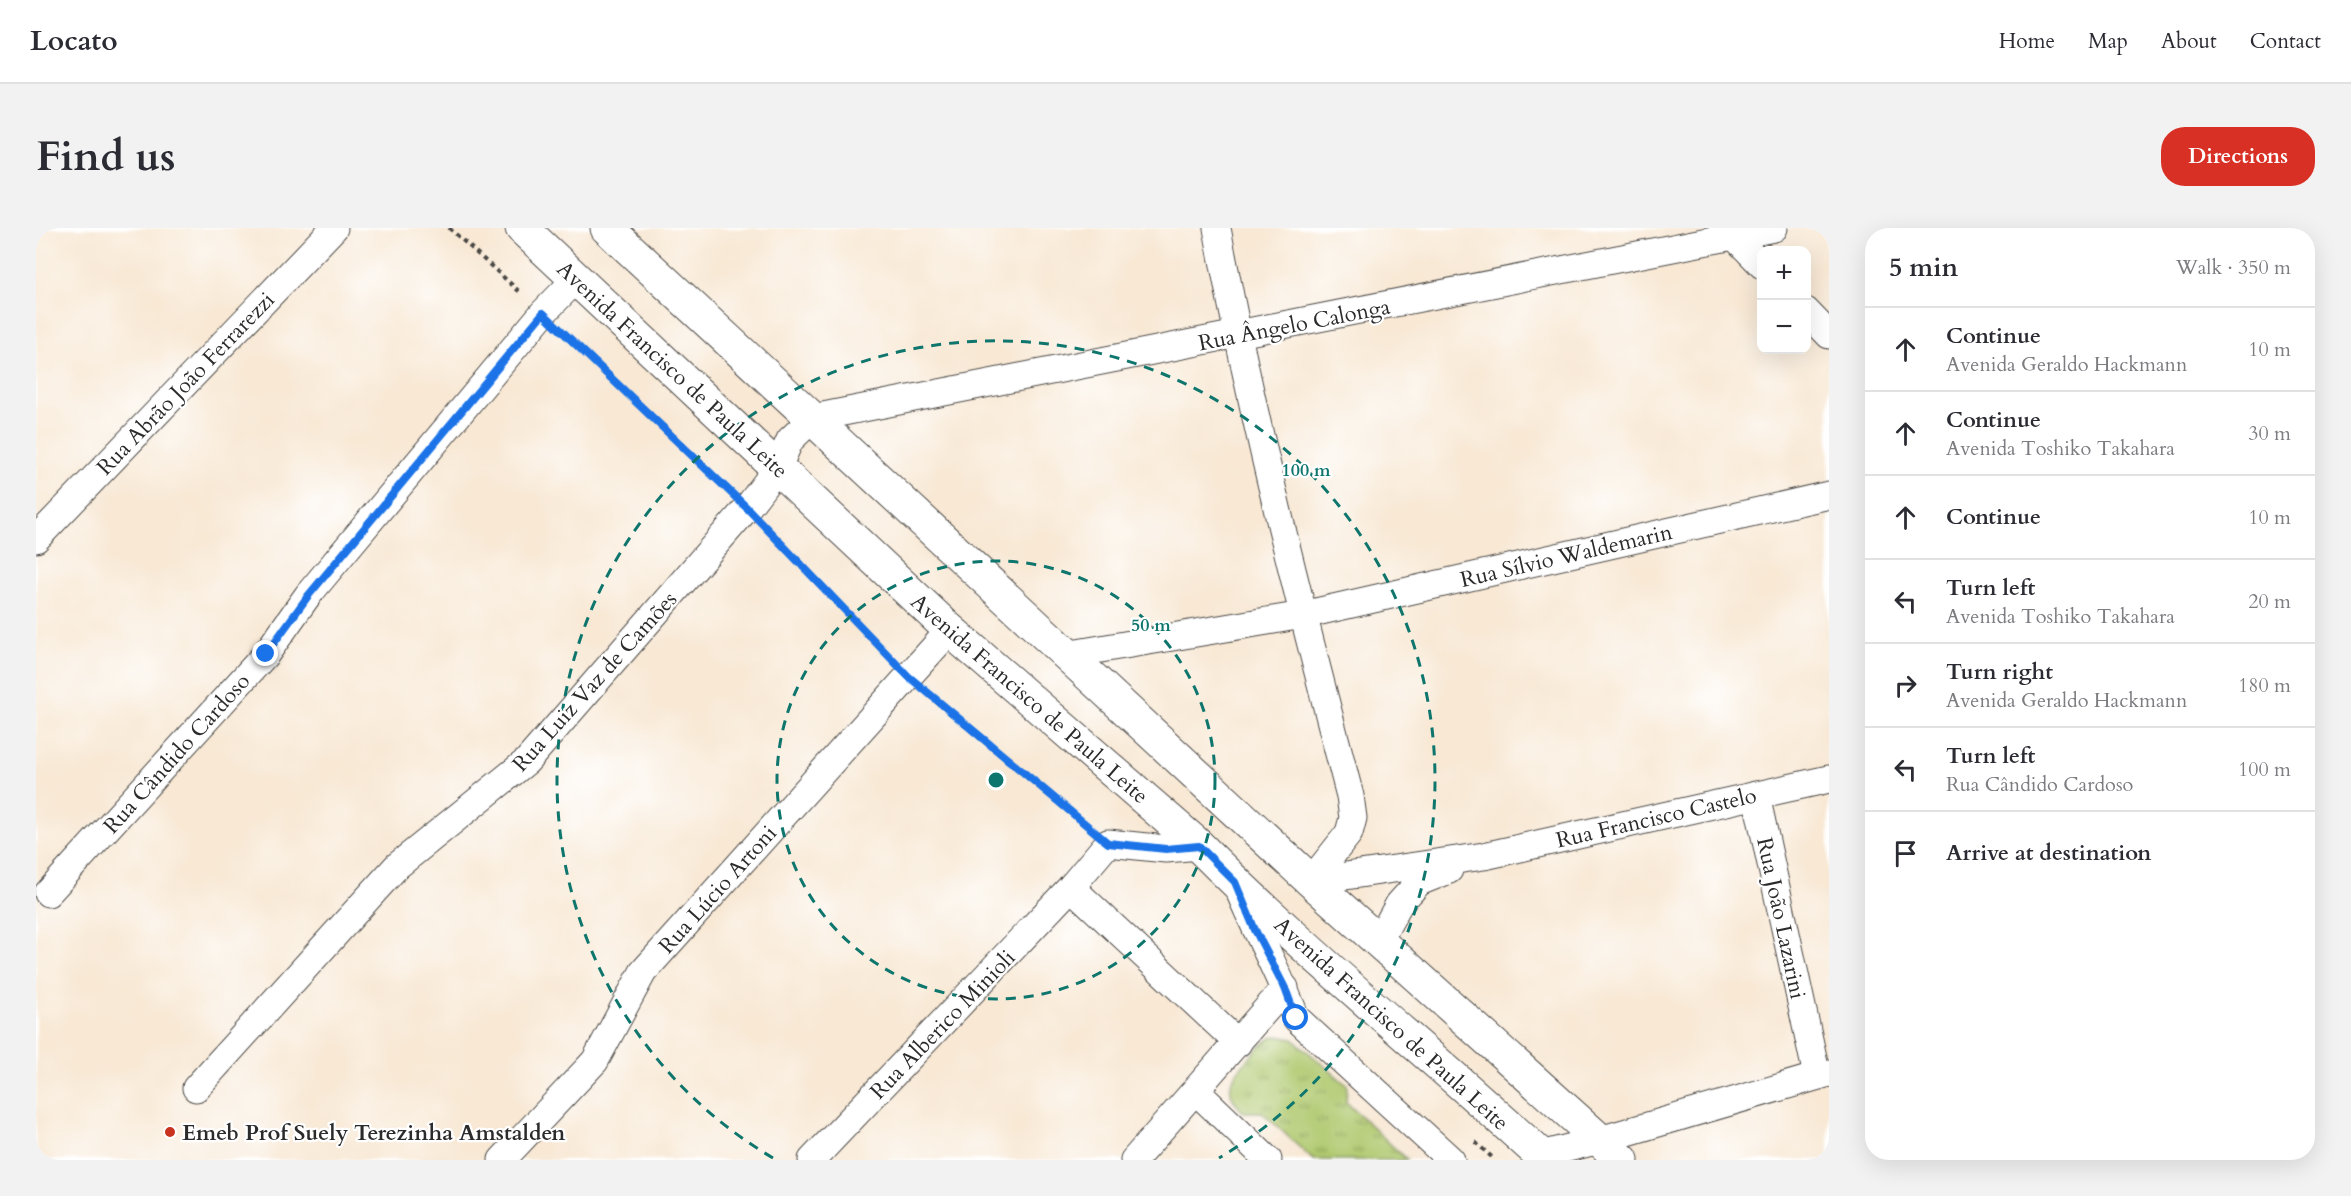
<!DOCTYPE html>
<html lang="en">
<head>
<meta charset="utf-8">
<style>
  body { margin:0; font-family:Cardo,serif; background:#f2f2f3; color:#2b2b33 }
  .controls { position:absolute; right:18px; top:18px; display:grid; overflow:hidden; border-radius:12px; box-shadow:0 6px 24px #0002 }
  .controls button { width:54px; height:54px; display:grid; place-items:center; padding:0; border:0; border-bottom:2px solid #e1e1e2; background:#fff; color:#2b2b33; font:30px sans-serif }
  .stop { position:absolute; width:18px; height:18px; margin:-14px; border:4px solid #1a73e8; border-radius:50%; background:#fff }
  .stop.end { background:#1a73e8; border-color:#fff; box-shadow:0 2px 6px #0008 }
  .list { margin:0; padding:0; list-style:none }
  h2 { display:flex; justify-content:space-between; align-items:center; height:78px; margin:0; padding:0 24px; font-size:26px }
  h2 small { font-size:20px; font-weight:400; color:#7c7c81 }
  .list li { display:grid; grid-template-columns:39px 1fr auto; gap:18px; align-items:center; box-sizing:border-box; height:84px; padding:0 24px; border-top:2px solid #e1e1e2 }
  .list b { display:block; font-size:22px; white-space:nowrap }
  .list p { margin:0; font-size:20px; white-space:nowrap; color:#7c7c81 }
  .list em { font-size:20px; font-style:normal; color:#7c7c81 }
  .icon { flex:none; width:33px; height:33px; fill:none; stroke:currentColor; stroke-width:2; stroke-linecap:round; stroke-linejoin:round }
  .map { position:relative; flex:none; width:1793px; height:932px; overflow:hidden; border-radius:24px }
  header { display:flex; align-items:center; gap:36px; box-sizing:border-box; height:84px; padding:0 30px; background:#fff; border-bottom:2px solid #e1e1e2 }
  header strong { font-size:28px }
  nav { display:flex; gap:33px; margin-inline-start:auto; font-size:21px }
  .intro { display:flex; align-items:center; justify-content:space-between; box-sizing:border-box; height:144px; padding:0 36px }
  h1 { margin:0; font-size:42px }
  .button { padding:15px 27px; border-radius:24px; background:#d93025; color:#fff; font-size:21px; font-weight:700 }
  main { display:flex; gap:36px; padding:0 36px }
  aside { flex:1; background:#fff; border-radius:24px; box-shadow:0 6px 24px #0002 }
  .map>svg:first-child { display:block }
  .park { fill:url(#park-tufts); stroke:#6e7a4d; stroke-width:1.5 }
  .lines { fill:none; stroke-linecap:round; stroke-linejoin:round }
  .street-casing { stroke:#4a4744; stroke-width:29 }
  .primary-casing { stroke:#4a4744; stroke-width:35 }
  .path { stroke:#4a4744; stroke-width:4; stroke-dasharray:4.5 4.5; stroke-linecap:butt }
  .street { stroke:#fff; stroke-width:27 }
  .primary { stroke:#fff; stroke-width:33 }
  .route { stroke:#1a73e8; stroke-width:8 }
  .ring { fill:none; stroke:#0f766e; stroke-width:3; stroke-dasharray:10 8 }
  .poi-dot { fill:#c8321e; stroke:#fff; stroke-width:2 }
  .labels { text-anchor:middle; stroke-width:4.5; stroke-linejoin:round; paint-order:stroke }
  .street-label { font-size:22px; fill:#2b2b2b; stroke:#fff }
  .poi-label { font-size:22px; font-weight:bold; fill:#2b2b2b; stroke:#fff; text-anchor:start }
  .centre { fill:#0f766e; stroke:#fff; stroke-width:3 }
  .ring-label { font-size:18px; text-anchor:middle; font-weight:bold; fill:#0f766e; stroke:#fff; stroke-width:4.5; stroke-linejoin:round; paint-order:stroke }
</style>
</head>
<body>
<header>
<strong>Locato</strong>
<nav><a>Home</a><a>Map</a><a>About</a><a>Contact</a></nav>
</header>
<div class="intro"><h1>Find us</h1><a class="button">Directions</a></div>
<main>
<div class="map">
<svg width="1793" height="932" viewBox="0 0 1793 932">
  <defs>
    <pattern id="park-tufts" width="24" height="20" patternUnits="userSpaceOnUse" patternTransform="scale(1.5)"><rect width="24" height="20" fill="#b0c96f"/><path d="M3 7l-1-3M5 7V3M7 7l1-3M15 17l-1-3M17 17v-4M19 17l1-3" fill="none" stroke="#8fa35b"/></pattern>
  </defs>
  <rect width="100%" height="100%" fill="#fff"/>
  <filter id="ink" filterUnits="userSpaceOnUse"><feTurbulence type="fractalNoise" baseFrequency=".0167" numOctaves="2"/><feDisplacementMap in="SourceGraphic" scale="12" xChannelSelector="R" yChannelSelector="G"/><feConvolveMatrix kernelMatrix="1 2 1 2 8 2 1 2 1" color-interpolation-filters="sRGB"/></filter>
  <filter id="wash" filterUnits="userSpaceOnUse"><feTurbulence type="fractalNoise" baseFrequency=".008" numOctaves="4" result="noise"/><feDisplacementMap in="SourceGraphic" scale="24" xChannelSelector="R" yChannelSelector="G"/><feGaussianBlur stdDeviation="1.35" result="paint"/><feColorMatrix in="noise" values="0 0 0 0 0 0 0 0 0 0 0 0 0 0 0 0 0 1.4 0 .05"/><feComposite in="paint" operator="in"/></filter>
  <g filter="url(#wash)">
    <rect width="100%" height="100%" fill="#f8e8d4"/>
    <path class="park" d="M1241,808L1257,811L1311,857L1310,874L1371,932H1277L1226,884H1207C1184,861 1196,847 1215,828C1223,820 1229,811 1241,808Z"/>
  </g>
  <g filter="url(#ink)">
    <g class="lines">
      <defs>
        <g id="street">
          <path d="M1181,0C1216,191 1265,380 1314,568L1317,590L1313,605L1275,653"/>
          <path d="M1699,9L1726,37"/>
          <path d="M1770,83L1793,107"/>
          <path d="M0,311L298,0"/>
          <path d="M1029,427L1267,387L1793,267"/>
          <path d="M1720,567L1781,848"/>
          <path d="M1275,653L1448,628L1793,551"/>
          <path d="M1201,658C1219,702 1243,745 1260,790L1415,932"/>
          <path d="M1035,659L1202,815"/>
          <path d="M12,665L230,426L272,367L507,85L541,50"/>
          <path d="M1343,712L1363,676L1383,654L1413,642"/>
          <path d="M160,860L361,638L491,533L711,280L742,239L754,212L777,190L1738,0"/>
          <path d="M1160,863L1232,932"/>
          <path d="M1504,927L1564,912L1793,845"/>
          <path d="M466,932L559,833L607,744L914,402"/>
          <path d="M776,932L1035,659L1072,615L1130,621L1163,618"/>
          <path d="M1098,932L1249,760"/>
        </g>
        <g id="primary">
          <path d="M486,0L914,402L1163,618C1273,729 1395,826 1510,932"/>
          <path d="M571,0L1275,653L1586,932"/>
        </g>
      </defs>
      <use href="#street" class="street-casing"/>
      <use href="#primary" class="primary-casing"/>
      <g class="path">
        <path d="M413,0L486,66"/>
        <path d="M527,104L691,260"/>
        <path d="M730,299L853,429"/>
        <path d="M893,467L1051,598"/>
        <path d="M1439,914L1459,932"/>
      </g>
      <use href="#street" class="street"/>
      <use href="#primary" class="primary"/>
    </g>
  </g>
  <g class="lines" filter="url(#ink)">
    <path class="route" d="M230,426L272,368L507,85L711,280L872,448L1072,615L1130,621L1163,618L1199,654L1219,702L1249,760L1260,790"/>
  </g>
  <g class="ring">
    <circle cx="960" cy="552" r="219"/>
    <path d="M737 930A439 439 0 1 1 1183 930"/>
  </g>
  <circle class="poi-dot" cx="134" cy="904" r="6"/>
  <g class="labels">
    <g class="street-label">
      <text transform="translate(1258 96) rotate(-11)" y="8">Rua Ângelo Calonga</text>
      <text transform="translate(637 141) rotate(43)" y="8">Avenida Francisco de Paula Leite</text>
      <text transform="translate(149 155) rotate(-46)" y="8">Rua Abrão João Ferrarezzi</text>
      <text transform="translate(1530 327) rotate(-13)" y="8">Rua Sílvio Waldemarin</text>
      <text transform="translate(558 453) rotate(-48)" y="8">Rua Luiz Vaz de Camões</text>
      <text transform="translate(994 470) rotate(41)" y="8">Avenida Francisco de Paula Leite</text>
      <text transform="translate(140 525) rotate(-48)" y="8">Rua Cândido Cardoso</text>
      <text transform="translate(1620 589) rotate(-13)" y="8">Rua Francisco Castelo</text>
      <text transform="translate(681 661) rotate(-48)" y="8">Rua Lúcio Artoni</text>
      <text transform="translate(1746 690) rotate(78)" y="8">Rua João Lazarini</text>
      <text transform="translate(1356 795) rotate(42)" y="8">Avenida Francisco de Paula Leite</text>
      <text transform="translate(906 796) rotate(-46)" y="8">Rua Alberico Minioli</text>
    </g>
    <g class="poi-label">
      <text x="146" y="912">Emeb Prof Suely Terezinha Amstalden</text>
    </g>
  </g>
  <circle cx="960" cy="552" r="9" class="centre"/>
  <g class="ring-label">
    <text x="1270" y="248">100 m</text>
    <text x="1115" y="403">50 m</text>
  </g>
</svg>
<div class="controls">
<button>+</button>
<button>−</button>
</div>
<div class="stop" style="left:1260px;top:790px"></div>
<div class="stop end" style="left:230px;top:426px"></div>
</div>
<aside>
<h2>5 min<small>Walk · 350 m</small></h2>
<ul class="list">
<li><svg class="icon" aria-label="ahead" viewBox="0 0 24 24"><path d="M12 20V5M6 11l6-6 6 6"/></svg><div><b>Continue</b><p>Avenida Geraldo Hackmann</p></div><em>10 m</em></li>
<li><svg class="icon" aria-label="ahead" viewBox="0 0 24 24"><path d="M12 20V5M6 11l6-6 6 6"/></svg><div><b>Continue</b><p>Avenida Toshiko Takahara</p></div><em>30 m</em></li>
<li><svg class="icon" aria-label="ahead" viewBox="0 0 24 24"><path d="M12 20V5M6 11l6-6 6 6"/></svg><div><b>Continue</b></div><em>10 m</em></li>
<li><svg class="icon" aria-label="left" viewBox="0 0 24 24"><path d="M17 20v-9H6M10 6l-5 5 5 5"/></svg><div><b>Turn left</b><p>Avenida Toshiko Takahara</p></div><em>20 m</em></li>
<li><svg class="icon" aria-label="right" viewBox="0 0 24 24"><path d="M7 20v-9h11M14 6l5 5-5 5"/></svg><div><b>Turn right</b><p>Avenida Geraldo Hackmann</p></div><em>180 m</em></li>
<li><svg class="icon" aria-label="left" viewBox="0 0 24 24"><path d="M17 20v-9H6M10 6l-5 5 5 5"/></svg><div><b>Turn left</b><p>Rua Cândido Cardoso</p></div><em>100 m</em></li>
<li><svg class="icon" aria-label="arrive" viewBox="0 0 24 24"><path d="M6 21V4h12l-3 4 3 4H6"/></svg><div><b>Arrive at destination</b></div></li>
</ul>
</aside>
</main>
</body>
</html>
